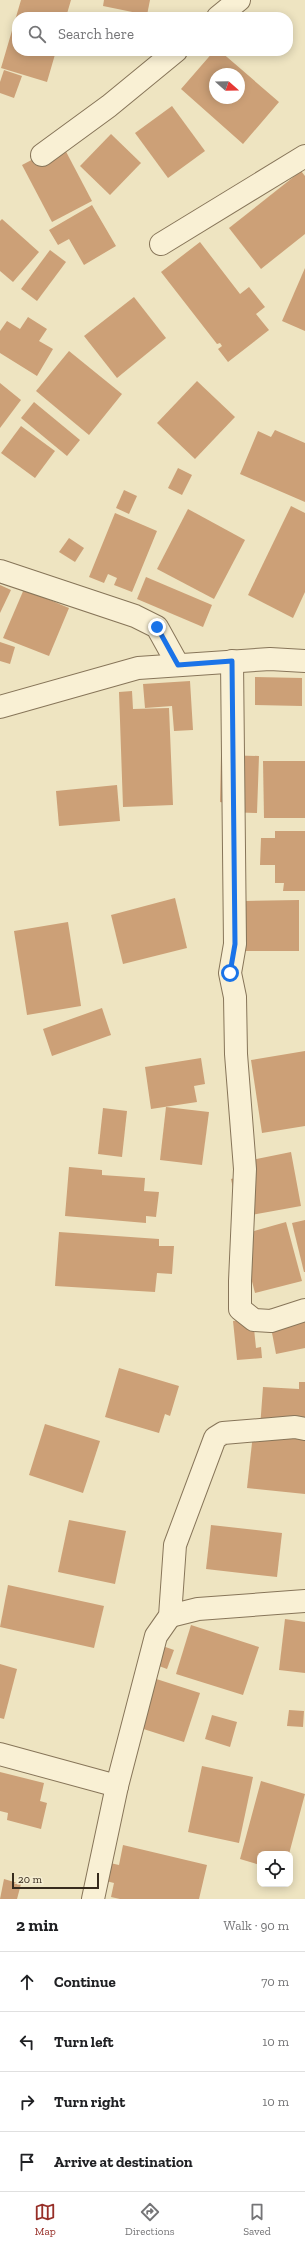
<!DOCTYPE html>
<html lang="en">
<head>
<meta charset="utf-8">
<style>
  body { margin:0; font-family:"Zilla Slab",serif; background:#f2f2f2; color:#202124 }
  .controls { position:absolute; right:12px; bottom:12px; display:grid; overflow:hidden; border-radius:8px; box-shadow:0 2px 10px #0003 }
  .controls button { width:36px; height:36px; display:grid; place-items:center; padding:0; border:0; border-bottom:1px solid #e0e0e0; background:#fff; color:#202124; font:20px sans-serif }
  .compass { position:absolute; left:209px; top:68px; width:36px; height:36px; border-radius:50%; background:#fff; box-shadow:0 2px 10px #0003; rotate:110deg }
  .scale { position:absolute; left:12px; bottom:10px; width:87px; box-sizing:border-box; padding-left:4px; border:2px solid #372b1d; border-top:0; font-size:11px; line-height:14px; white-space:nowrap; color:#372b1d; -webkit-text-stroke:3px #f5edd1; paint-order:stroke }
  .stop { position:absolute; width:12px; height:12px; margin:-9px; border:3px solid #1a73e8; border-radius:50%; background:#fff }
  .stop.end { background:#1a73e8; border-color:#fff; box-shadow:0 1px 4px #0008 }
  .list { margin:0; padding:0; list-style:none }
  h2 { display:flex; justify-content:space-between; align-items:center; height:52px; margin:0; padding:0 16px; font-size:17px }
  h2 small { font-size:13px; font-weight:400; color:#757577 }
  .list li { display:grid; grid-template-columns:26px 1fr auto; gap:12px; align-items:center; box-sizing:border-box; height:60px; padding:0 16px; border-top:1px solid #e0e0e0 }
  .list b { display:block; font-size:15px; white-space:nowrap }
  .list em { font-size:13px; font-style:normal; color:#757577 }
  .icon { flex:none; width:22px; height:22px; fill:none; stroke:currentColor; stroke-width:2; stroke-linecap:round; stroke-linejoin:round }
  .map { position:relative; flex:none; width:305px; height:1899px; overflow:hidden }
  .search { position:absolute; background:#fff; box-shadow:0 2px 10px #0003; left:12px; right:12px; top:12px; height:44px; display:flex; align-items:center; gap:10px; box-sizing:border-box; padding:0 14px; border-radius:16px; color:#757577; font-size:15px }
  .sheet { height:292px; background:#fff }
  nav { display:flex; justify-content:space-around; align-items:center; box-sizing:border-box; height:56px; border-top:1px solid #e0e0e0; background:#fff; font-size:11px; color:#757577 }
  nav a { display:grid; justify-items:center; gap:2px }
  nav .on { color:#972f28 }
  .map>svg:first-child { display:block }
  .building { fill:#cca077; fill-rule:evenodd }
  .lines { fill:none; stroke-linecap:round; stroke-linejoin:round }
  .minor-casing { stroke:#877559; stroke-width:24 }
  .minor { stroke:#f9f0d4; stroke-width:22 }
  .route { stroke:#1a73e8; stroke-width:5 }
</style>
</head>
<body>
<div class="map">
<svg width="305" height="1899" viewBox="0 0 305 1899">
  <rect width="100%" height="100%" fill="#eee4c1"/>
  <g class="building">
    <path d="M21,0H71L66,17H17V51H56L47,82L1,68Z"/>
    <path d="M104,0H150L147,15L103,6Z"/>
    <path d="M214,51H220L279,102L243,144L181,89ZM215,74H239V98H215Z"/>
    <path d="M4,70L22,76L14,98L0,93V82Z"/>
    <path d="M172,106L205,151L168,178L135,133Z"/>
    <path d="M111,134L141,163L110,195L80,166Z"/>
    <path d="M62,144L92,201L52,222L22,165Z"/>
    <path d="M301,171L305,176V234L261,269L229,228Z"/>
    <path d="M92,205L116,246L84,265L69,239L58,245L49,230Z"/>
    <path d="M2,219L39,252L13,282L0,271V221Z"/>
    <path d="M200,242L240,294L249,287L265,307L256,314L269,330L228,362L218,349L222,346L220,343L217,344L161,272Z"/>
    <path d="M50,250L66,262L37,301L21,289Z"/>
    <path d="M305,268V331L282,321Z"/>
    <path d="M134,297L166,338L117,378L84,336Z"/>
    <path d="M28,317L47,329L39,341L53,349L37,376L0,353V331L7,321L20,329Z"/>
    <path d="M69,351L122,394L89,435L36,391Z"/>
    <path d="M197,381L235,417L195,459L157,423Z"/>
    <path d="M0,383L21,400L0,428Z"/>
    <path d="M34,402L80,440L67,456L21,418Z"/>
    <path d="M21,426L55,451L35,478L1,453Z"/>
    <path d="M275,430L305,443V502L240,474L258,431L271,437Z"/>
    <path d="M178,468L192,475L182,495L168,488Z"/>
    <path d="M124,490L137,496L129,514L116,508Z"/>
    <path d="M291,506L305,513V592L293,618L248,595Z"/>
    <path d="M188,509L245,540L214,599L157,569Z"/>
    <path d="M115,513L157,531L132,592L114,585L117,578L108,574L104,583L89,577Z"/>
    <path d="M69,538L84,548L75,562L59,552Z"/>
    <path d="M146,577L212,605L203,627L137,599Z"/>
    <path d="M0,585L11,590L0,613Z"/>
    <path d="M24,589L69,608L49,656L3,638Z"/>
    <path d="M0,642L15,647L10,664L0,661Z"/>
    <path d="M255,677L302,678V706L255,705Z"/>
    <path d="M190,681L193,730L174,731L172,706L145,708L143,684Z"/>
    <path d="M132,691L133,709L169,708L173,805L123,807L119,692Z"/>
    <path d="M221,755L259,756L257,813L225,812V803L220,802Z"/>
    <path d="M263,761H305V818H264Z"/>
    <path d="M117,785L120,821L59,826L56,791Z"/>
    <path d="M275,831H305V891H283L284,883H275V865H260L261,838H275Z"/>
    <path d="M175,898L187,948L123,964L111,915Z"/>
    <path d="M299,900V951H244V901Z"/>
    <path d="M68,922L81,1006L27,1015L14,931Z"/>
    <path d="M102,1008L111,1035L52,1056L43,1029Z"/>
    <path d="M305,1051V1126L262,1133L251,1060Z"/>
    <path d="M201,1058L205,1084L194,1086L197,1102L151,1109L145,1067Z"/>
    <path d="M166,1107L209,1112L202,1165L160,1160Z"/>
    <path d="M103,1108L127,1111L122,1157L98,1154Z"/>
    <path d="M291,1152L301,1206L245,1216L235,1197L231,1179L239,1177L236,1163Z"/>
    <path d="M69,1167L102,1170V1175L145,1178L144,1191L159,1192L156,1217L146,1216V1223L65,1216Z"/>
    <path d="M305,1220V1272H304L292,1223Z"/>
    <path d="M286,1222L302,1281L255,1293L240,1235Z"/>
    <path d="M59,1232L159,1239V1246H174L172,1274L157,1273L155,1292L55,1286Z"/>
    <path d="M305,1310V1348L276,1354L269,1317Z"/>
    <path d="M253,1319L256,1348L261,1347L262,1358L237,1360L233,1321Z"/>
    <path d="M119,1368L179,1386L170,1416L165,1414L159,1433L105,1417Z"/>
    <path d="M299,1382H305V1431L260,1428L263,1387L299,1389Z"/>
    <path d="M45,1424L100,1441L83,1493L29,1475Z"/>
    <path d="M253,1434L305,1440V1494L247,1488Z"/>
    <path d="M69,1520L126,1531L115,1584L58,1572Z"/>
    <path d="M211,1525L282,1533L277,1577L206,1569Z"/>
    <path d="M8,1585L104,1606L94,1648L0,1627Z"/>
    <path d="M285,1619L305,1622V1673L279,1670Z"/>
    <path d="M191,1625L259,1647L243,1695L176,1674Z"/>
    <path d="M154,1643L174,1650L167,1669L148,1662Z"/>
    <path d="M0,1664L17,1669L4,1719L0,1718Z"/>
    <path d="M147,1676L200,1693L184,1742L131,1725Z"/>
    <path d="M289,1710L304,1711L303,1727L287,1726Z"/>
    <path d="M212,1715L237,1722L230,1747L205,1739Z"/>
    <path d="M202,1766L253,1777L239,1843L188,1832Z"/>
    <path d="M0,1772L44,1783L40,1801L47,1803L41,1829L7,1820L8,1813L0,1811Z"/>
    <path d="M261,1781L305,1794L289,1854H260V1865L240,1859Z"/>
    <path d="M123,1845L207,1865L199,1899H120L111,1897L114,1883L106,1881L110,1863L119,1865Z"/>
    <path d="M4,1879L21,1884L17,1899H0Z"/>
  </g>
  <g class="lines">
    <defs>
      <g id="minor">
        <path d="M218,17L239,0"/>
        <path d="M42,155L109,106L176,51"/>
        <path d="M161,244L305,156"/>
        <path d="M0,571L135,616L157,627L178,665"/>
        <path d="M232,661L235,944L230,973L235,997L236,1054L245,1169L240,1281V1309L254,1320L271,1321L305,1310"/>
        <path d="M0,707L138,668L270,659L305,661"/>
        <path d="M170,1616L198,1609L305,1601"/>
        <path d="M0,1754L117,1786"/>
        <path d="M93,1899L117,1786L156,1636L170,1616L175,1545L215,1438L223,1433L295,1427L305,1429"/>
      </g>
    </defs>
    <use href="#minor" class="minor-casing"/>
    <use href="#minor" class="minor"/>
  </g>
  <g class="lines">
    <path class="route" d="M157,627L178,665L232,661L235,944L230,973"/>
  </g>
</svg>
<div class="controls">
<button><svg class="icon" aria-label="locate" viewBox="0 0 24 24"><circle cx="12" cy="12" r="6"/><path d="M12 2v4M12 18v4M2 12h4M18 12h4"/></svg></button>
</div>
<svg class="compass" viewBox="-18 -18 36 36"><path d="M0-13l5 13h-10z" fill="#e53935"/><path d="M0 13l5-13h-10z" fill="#757577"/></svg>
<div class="scale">20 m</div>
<div class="stop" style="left:230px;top:973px"></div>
<div class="stop end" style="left:157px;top:627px"></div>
<div class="search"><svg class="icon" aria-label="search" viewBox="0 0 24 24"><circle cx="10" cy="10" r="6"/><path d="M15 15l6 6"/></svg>Search here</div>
</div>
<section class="sheet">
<h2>2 min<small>Walk · 90 m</small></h2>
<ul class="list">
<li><svg class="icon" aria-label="ahead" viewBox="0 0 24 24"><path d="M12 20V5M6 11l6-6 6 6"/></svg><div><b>Continue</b></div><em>70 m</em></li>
<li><svg class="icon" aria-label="left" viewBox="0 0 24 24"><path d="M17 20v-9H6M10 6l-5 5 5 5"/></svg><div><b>Turn left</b></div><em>10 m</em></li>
<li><svg class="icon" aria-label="right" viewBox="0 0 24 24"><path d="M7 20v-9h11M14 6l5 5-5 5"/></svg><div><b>Turn right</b></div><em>10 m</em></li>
<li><svg class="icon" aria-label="arrive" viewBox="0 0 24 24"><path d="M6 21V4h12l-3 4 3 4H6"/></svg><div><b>Arrive at destination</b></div></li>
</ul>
</section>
<nav>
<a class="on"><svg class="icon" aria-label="map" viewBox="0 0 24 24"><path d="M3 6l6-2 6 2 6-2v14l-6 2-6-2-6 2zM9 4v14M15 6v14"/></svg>Map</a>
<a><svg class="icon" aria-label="directions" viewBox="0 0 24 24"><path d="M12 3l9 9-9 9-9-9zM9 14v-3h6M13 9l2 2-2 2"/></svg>Directions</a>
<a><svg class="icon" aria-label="saved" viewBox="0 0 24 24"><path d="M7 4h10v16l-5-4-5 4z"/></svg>Saved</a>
</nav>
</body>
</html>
